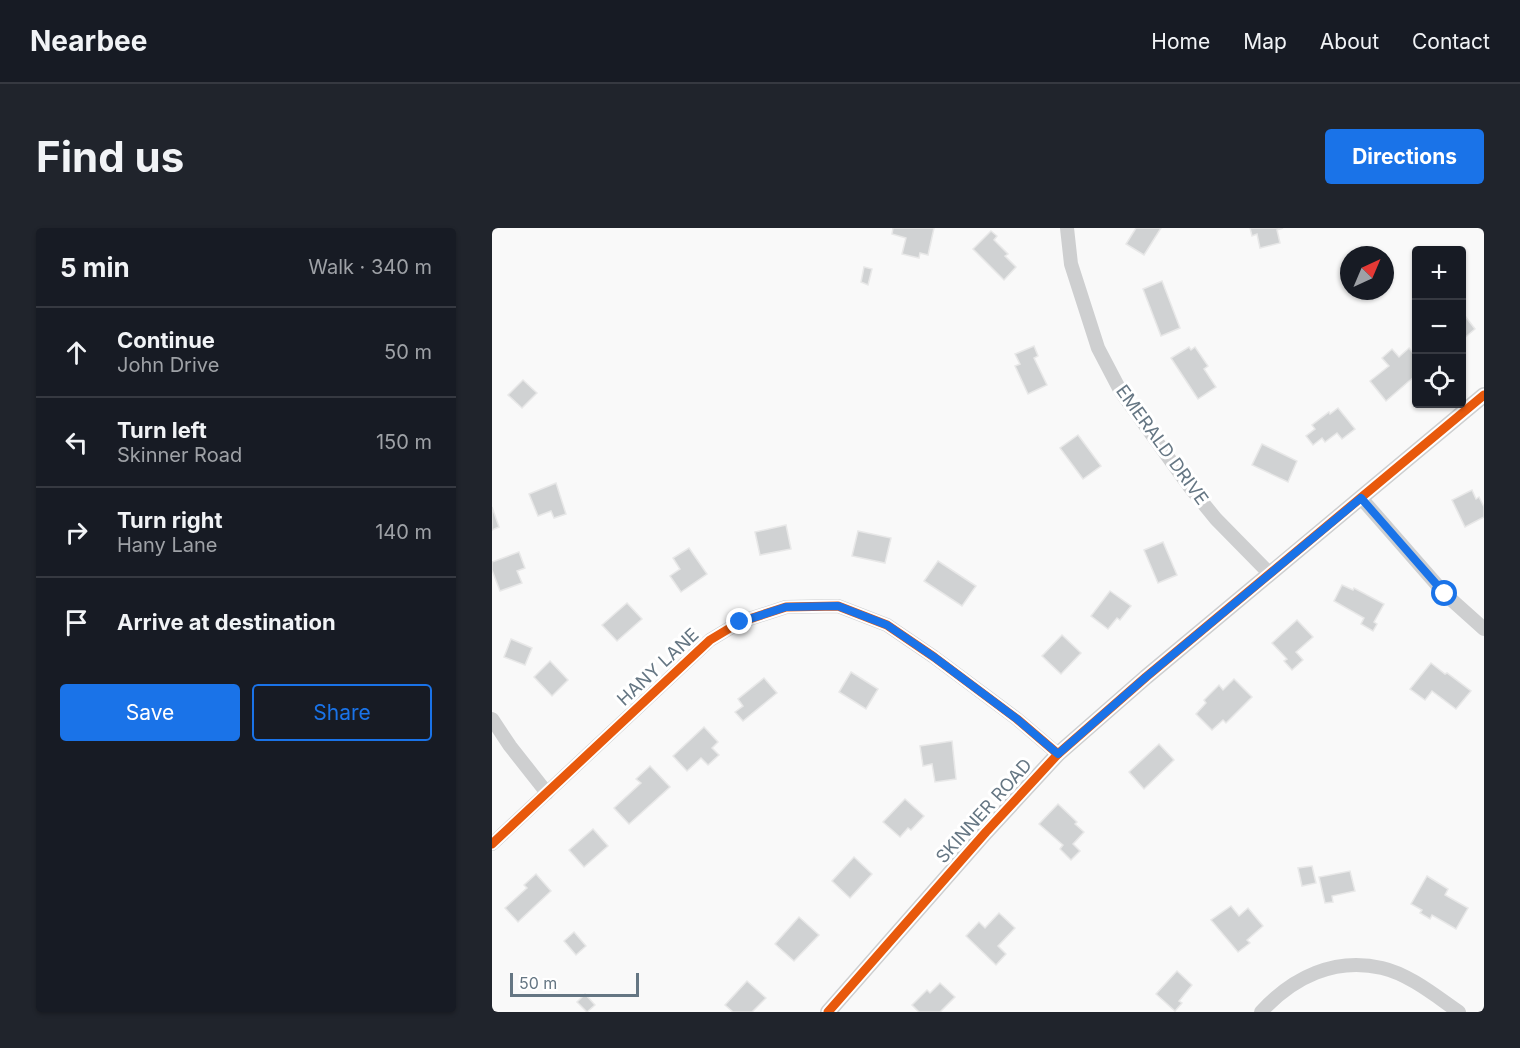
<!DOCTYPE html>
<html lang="en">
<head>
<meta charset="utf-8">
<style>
  body { margin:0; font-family:Inter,sans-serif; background:#20242c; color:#f1f3f6 }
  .controls { position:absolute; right:18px; top:18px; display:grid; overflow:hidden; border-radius:6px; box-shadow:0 2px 4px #0004 }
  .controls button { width:54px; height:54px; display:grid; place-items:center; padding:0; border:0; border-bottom:2px solid #363941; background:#171b24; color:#f1f3f6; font:30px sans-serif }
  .compass { position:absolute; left:848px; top:18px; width:54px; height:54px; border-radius:50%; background:#171b24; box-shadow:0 2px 4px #0004; rotate:44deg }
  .scale { position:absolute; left:18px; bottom:15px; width:129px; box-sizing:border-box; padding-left:6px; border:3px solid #657683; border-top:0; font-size:16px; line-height:21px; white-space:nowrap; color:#657683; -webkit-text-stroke:4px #fff; paint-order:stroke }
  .stop { position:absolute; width:18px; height:18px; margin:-14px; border:4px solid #1a73e8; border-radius:50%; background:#fff }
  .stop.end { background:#1a73e8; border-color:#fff; box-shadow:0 2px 6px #0008 }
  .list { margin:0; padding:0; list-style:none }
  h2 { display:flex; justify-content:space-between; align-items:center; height:78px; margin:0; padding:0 24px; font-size:26px }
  h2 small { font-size:20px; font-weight:400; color:#9ea1a6 }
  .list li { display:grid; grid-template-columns:39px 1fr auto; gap:18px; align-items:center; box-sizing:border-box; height:90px; padding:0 24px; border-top:2px solid #363941 }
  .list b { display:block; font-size:22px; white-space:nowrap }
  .list p { margin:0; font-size:20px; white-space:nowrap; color:#9ea1a6 }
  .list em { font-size:20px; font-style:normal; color:#9ea1a6 }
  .actions { display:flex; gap:12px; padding:18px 24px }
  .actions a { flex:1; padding:14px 0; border:2px solid #1a73e8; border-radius:6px; text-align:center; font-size:21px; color:#1a73e8 }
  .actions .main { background:#1a73e8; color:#fff }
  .icon { flex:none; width:33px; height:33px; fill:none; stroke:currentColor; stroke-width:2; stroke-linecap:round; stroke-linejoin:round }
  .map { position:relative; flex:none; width:992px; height:784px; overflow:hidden; border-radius:6px }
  header { display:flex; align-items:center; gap:36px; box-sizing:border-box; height:84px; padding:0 30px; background:#171b24; border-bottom:2px solid #363941 }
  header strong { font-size:28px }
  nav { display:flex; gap:33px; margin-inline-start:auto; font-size:21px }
  .intro { display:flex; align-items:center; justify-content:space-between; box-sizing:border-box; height:144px; padding:0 36px }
  h1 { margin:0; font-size:42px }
  .button { padding:15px 27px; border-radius:6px; background:#1a73e8; color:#fff; font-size:21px; font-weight:700 }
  main { display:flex; gap:36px; padding:0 36px }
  aside { flex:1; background:#171b24; border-radius:6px; box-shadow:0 2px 4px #0004 }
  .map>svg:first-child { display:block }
  .building { fill:#d0d2d3; stroke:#e8e8e8; stroke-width:1.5 }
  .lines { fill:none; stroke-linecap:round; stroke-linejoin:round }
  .minor { stroke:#cecfd0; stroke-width:14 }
  .tertiary { stroke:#cecfd0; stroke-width:16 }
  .cycleway-casing { stroke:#fff; stroke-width:13 }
  .cycleway { stroke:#e8590c; stroke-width:9 }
  .route { stroke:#1a73e8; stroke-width:8 }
  .labels { text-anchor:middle; stroke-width:6; stroke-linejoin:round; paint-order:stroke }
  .street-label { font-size:18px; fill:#657683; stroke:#fff }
</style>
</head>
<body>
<header>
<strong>Nearbee</strong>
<nav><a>Home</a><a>Map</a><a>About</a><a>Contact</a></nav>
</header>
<div class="intro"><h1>Find us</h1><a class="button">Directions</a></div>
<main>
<aside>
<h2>5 min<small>Walk · 340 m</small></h2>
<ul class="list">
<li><svg class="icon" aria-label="ahead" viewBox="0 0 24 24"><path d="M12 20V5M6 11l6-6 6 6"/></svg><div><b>Continue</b><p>John Drive</p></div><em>50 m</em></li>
<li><svg class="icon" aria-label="left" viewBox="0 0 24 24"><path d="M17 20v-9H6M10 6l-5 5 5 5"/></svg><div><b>Turn left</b><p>Skinner Road</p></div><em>150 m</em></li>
<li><svg class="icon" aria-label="right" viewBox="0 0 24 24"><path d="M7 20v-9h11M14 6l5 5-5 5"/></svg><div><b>Turn right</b><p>Hany Lane</p></div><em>140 m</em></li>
<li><svg class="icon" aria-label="arrive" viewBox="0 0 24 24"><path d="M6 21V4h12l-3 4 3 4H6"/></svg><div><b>Arrive at destination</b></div></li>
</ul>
<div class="actions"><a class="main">Save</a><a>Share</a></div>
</aside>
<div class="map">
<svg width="992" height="784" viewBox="0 0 992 784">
  <rect width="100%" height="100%" fill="#f9f9f9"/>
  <g class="building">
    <path d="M401,0H442L436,27L428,25L427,30L410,26L414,10L400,6Z"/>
    <path d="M644,0H669L652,27L634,16Z"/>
    <path d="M758,0H791L785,2L788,15L768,20L765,6L760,8Z"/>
    <path d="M499,3L505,8L502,12L516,26L513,28L524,39L512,52L481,21Z"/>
    <path d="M372,39L380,41L376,57L369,54Z"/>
    <path d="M670,53L688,100L669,108L651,61Z"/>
    <path d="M970,84L983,101L970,112Z"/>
    <path d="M542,118L546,128L542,130L555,157L536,166L523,138L528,136L523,126Z"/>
    <path d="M697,119L699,122L703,119L716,138L712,141L724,159L706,171L679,130Z"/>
    <path d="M917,120L924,129V147L894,173L878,153L897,138L890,130L900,121L907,129Z"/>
    <path d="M31,152L45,165L30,180L16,167Z"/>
    <path d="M846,180L863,201L850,211L845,205L833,214L830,210L821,217L814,208L823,201L820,197L837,184L838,186Z"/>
    <path d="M586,207L609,238L591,251L568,220Z"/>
    <path d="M770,216L805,233L796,254L760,237Z"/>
    <path d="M64,255L74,286L62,290L59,283L46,288L37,266Z"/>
    <path d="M980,262L984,271L987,269L992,279V289L973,299L960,272Z"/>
    <path d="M0,279L7,299L0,302Z"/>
    <path d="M294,297L299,321L268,327L263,304Z"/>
    <path d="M366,303L399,310L393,335L360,328Z"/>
    <path d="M671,314L685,347L666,355L652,322Z"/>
    <path d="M197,320L215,346L189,364L178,348L188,341L181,330Z"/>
    <path d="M27,324L33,340L25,343L30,355L8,363L0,342V334Z"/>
    <path d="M446,333L484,358L470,378L432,353Z"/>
    <path d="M850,357L861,362L862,360L892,376L882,394L885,396L881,403L869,396L872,390L842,373Z"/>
    <path d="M618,363L639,378L628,392L625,390L616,401L599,388Z"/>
    <path d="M135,375L150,391L125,413L110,397Z"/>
    <path d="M805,392L821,409L804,424L811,432L800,442L792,433L795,431L780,415Z"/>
    <path d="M570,407L589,425L569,446L550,428Z"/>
    <path d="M19,411L40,420L33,437L12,429Z"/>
    <path d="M58,433L76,452L60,468L42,449Z"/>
    <path d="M939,435L953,446L955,445L979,463L964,481L940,463L933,472L918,461Z"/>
    <path d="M359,444L386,461L374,481L347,464Z"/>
    <path d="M272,450L285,465L251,493L243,484L251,478L246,471Z"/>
    <path d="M742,451L760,469L734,495L731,492L720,502L704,486L714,475L712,472L727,457L731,462Z"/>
    <path d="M212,499L226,514L220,520L227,527L216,537L209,530L195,543L181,528Z"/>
    <path d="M460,513L464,551L443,554L440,536L431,538L428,518Z"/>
    <path d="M667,516L682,532L652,561L637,544Z"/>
    <path d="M158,538L178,559L137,596L122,580L149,555L144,551Z"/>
    <path d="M413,571L432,588L419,602L416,600L408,609L391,594Z"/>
    <path d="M566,576L585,594L583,596L592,604L581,616L588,623L579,632L568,621L571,617L547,596Z"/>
    <path d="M101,601L116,618L92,639L77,622Z"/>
    <path d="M362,629L380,646L358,670L340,653Z"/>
    <path d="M820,638L824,655L810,658L806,640Z"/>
    <path d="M858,643L863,663L840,668L841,674L833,675L827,649Z"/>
    <path d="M44,646L59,663L26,694L13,680L35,660L32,657Z"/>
    <path d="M935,648L956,661L953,667L976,680L964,701L940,687L938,691L928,685L930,682L919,676Z"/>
    <path d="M739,678L747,688L756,680L771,698L755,712L758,715L746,724L719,692Z"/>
    <path d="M507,685L523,700L506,718L514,726L504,737L474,708L487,694L493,700Z"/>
    <path d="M307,689L327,707L302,733L283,716Z"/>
    <path d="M82,704L94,718L84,727L72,713Z"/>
    <path d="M685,743L700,757L687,773L690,775L683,783L664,766Z"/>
    <path d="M255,753L274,770L260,784H241L233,777Z"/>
    <path d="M448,755L463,769L448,784H427L420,777L435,762L438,765Z"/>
    <path d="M93,766L103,777L95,784L85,774Z"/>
  </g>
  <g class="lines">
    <g class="minor">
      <path d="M575,0L579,36L606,120L629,164L697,258L724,291L778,346"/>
      <path d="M869,270L953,366L992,401"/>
      <path d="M0,491L18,518L55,565"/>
      <path d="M0,616L218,412L248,394L294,379L346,378L395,397L442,429L525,491L566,526"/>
      <path d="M769,784C801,749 843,729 890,740C917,746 945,769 967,784"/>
    </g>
    <path class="tertiary" d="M336,784L494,604L566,526L654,449L992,167"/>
    <defs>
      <g id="cycleway">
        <path d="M0,616L218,412L248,394L294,379L346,378L395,397L442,429L525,491L566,526"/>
        <path d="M336,784L494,604L566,526L654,449L992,167"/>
      </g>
    </defs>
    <use href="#cycleway" class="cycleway-casing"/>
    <use href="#cycleway" class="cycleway"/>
  </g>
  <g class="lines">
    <path class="route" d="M248,394L294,379L346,378L395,397L442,429L525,491L566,526L654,449L869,270L953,366"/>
  </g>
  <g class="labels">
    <g class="street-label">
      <text transform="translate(670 217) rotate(54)" y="6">EMERALD DRIVE</text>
      <text transform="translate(166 439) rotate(-43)" y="6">HANY LANE</text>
      <text transform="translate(492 583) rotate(-48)" y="6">SKINNER ROAD</text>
    </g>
  </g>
</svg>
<div class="controls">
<button>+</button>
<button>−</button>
<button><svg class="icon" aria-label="locate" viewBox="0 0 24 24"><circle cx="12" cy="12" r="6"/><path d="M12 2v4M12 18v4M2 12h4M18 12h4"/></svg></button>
</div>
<svg class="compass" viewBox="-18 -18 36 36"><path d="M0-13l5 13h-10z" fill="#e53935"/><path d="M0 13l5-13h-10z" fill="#9ea1a6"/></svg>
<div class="scale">50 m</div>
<div class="stop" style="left:953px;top:366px"></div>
<div class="stop end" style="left:248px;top:394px"></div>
</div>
</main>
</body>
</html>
